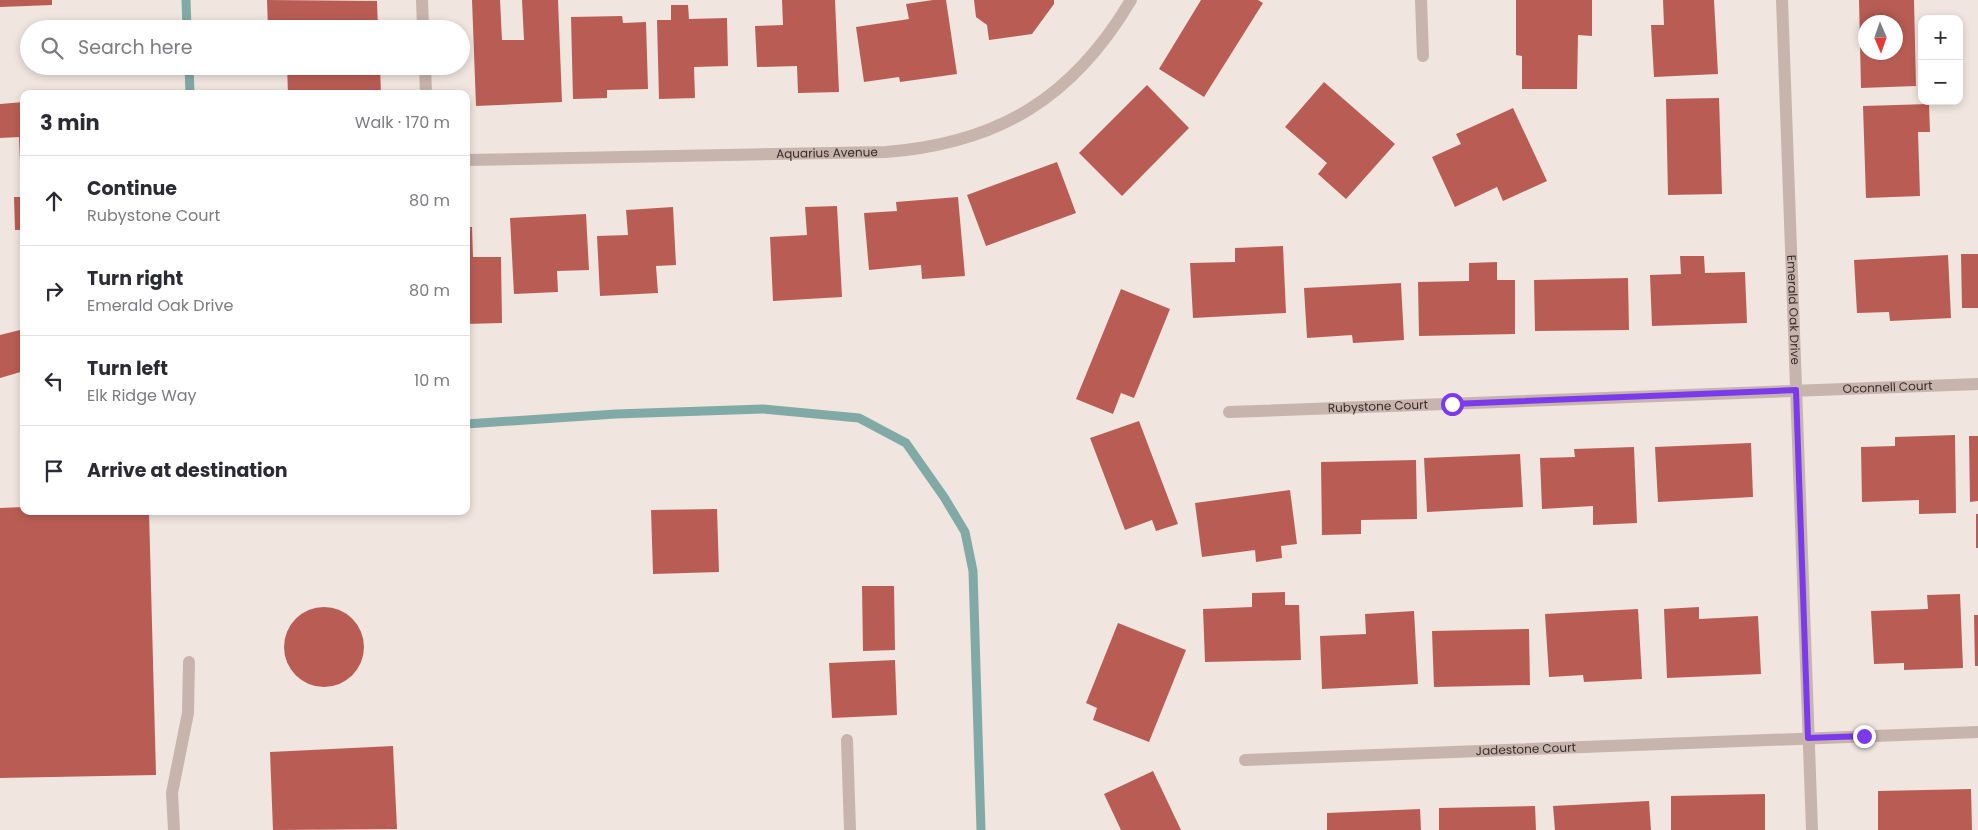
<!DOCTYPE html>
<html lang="en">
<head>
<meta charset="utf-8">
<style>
  body { margin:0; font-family:Poppins,sans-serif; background:#f7f7f7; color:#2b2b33 }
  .controls { position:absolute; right:15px; top:15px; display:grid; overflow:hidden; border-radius:10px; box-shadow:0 2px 8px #0003 }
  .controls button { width:45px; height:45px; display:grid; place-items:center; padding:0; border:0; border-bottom:1px solid #e1e1e2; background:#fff; color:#2b2b33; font:25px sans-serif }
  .compass { position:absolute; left:1858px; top:15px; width:45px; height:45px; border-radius:50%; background:#fff; box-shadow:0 2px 8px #0003; rotate:178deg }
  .stop { position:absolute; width:15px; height:15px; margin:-11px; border:4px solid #7c3aed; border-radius:50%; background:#fff }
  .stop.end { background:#7c3aed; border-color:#fff; box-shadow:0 1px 5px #0008 }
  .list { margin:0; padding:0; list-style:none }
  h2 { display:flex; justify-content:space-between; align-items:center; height:65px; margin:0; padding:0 20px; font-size:21px }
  h2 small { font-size:16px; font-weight:400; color:#7c7c81 }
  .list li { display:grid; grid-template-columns:32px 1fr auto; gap:15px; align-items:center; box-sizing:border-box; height:90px; padding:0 20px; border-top:1px solid #e1e1e2 }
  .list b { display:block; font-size:19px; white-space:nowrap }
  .list p { margin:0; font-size:16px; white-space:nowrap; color:#7c7c81 }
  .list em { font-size:16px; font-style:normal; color:#7c7c81 }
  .icon { flex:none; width:28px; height:28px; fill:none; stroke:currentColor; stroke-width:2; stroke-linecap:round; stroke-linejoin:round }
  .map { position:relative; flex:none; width:1978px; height:830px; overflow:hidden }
  .search { position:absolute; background:#fff; box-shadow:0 2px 8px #0003; left:20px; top:20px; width:450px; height:55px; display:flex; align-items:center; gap:12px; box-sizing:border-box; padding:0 18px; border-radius:28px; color:#7c7c81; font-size:19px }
  .panel { position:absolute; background:#fff; box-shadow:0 2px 8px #0003; left:20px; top:90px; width:450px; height:425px; border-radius:10px }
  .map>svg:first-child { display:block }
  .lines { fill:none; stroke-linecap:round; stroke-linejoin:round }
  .stream { stroke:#81aaa6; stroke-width:9 }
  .building { fill:#b95d54; fill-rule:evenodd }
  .minor { stroke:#c7b4ac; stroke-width:12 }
  .route { stroke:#7c3aed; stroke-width:6 }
  .labels { text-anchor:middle; stroke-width:4; stroke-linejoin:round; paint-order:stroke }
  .street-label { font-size:12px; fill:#362c2a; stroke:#f8f0eb }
</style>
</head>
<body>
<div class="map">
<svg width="1978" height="830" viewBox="0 0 1978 830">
  <rect width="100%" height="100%" fill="#f0e5df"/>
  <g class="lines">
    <g class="stream">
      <path d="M186,0L187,29"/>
      <path d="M189,66L190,94"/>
      <path d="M466,424L616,414L763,409L859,418L906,443L944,497L965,532L973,571L981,830"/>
    </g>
  </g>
  <g class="building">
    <path d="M0,0H52V5L0,7Z"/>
    <path d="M267,0L377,1L378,29H268Z"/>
    <path d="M472,0H500L502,40H524L522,0H558L562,102L476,106Z"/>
    <path d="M782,0H835L839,92L798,93L797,66L757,67L755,26L783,25Z"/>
    <path d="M933,0H946L957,74L900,82L899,77L864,82L856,27L909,19L906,4Z"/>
    <path d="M974,0H1054V4L1032,34L989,40L987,25L976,17Z"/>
    <path d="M1201,0H1258L1263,3L1204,97L1159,69Z"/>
    <path d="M1516,0H1592V36L1578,35L1577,89H1522V56L1516,55Z"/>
    <path d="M1663,0H1714L1718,74L1654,77L1651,25H1664Z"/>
    <path d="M1859,0H1914L1916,86L1861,88ZM1866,22H1896V52H1866Z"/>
    <path d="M671,5H688L689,19L727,18L728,66L694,67L695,98L659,99L657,20H671Z"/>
    <path d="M622,16L623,23L646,22L648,89L607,90V98L573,99L571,17Z"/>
    <path d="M287,66H380L381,94H288Z"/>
    <path d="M1324,82L1395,144L1346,199L1318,174L1327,163L1285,127Z"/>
    <path d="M1147,85L1189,128L1122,196L1079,153Z"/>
    <path d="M1719,98L1722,194L1668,195L1666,99Z"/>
    <path d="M24,102V186H21L19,137L0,138V104Z"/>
    <path d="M1929,104L1930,132H1918L1920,196L1866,198L1863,106Z"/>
    <path d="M1513,108L1547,181L1503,201L1497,187L1455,207L1432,157L1461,144L1456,134Z"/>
    <path d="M1057,162L1076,213L986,246L967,195Z"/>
    <path d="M14,197H24V230H15Z"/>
    <path d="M958,197L965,276L922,279L921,265L869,270L864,213L897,211L896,202Z"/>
    <path d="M837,206L842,297L773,301L770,237L807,235L805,207Z"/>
    <path d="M673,207L676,265L656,266L658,293L600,296L597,236L628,235L626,210Z"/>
    <path d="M586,214L589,270L557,271L558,292L514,294L510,218Z"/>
    <path d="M466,227H472L473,257H501L502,323L466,324Z"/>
    <path d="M1283,246L1286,313L1193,318L1190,263L1235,262V248Z"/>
    <path d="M1961,254H1978V308H1962Z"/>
    <path d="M1948,255L1951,318L1890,321L1889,312L1857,313L1854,260Z"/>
    <path d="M1680,256H1704L1705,273L1745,272L1747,323L1652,326L1650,275L1681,274Z"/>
    <path d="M1497,262V280H1515V334L1419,336L1418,282L1469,281V263Z"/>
    <path d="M1628,278L1629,330L1535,331L1534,280Z"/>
    <path d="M1401,283L1404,340L1353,343L1352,335L1307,338L1304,288Z"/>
    <path d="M1121,289L1170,309L1134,398L1121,393L1113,414L1076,399Z"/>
    <path d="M24,329V371L0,378V335Z"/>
    <path d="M1139,421L1178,524L1156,531L1152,520L1125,530L1090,438Z"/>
    <path d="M1955,435L1956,513L1919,514V500L1862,502L1861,447L1895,446V437Z"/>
    <path d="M1969,436H1978V501L1970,502Z"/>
    <path d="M1751,443L1753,497L1658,502L1655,447Z"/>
    <path d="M1634,447L1637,523L1593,525V506L1542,509L1540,458L1575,457L1574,449Z"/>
    <path d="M1520,454L1523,507L1427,512L1424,458Z"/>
    <path d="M1416,460L1417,519L1361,520V534L1322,535L1321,462Z"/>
    <path d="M1290,490L1297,544L1281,546L1282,558L1256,562L1255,550L1202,557L1195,503Z"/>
    <path d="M24,507V511H149L156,775L0,778V508Z"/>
    <path d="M717,509L719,572L653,574L651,510Z"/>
    <rect x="1976" y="514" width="2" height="34"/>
    <path d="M862,586H894L895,650L863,651Z"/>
    <path d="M1285,592V605H1299L1301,660L1205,662L1203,609L1252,607V593Z"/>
    <path d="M1960,594L1963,668L1904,670V663L1874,664L1871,611L1928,609L1927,595Z"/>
    <path d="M1699,607V619L1758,616L1761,674L1667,678L1664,609Z"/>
    <circle cx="324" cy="647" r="40"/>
    <path d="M1638,609L1642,679L1584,682L1583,675L1549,677L1545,614Z"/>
    <path d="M1414,611L1418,684L1322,689L1320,636L1366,634L1365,614Z"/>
    <path d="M1974,615H1978V666H1975Z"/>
    <path d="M1118,623L1186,650L1149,742L1093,720L1097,708L1086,703Z"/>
    <path d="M1529,629L1530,685L1434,687L1432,631Z"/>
    <path d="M895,660L897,715L832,718L829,663Z"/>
    <path d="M393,746L397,829L273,830L270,752Z"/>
    <path d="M1153,771L1181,830H1121L1104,794Z"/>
    <path d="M1971,789L1972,830H1878V791Z"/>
    <path d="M1765,794V830H1671V796Z"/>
    <path d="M1649,801L1651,830H1555L1553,806Z"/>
    <path d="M1535,806L1536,830H1439V808Z"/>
    <path d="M1420,809L1421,830H1327V813Z"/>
  </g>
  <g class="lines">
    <g class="minor">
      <path d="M422,0L423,29"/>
      <path d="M1421,0L1423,56"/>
      <path id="s1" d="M1782,0L1812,830"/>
      <path d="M425,66L426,94"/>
      <path id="s2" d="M466,160L886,152C999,143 1073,98 1131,0"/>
      <path id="s3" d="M1229,412L1978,384"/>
      <path d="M847,740L850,830"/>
      <path id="s4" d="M1245,760L1978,732"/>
      <path d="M174,830L172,793L188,713L189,662"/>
    </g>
  </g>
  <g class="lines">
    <path class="route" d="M1452,404L1796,390L1808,738L1864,736"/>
  </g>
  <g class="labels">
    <g class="street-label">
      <text dy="4" stroke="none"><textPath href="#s2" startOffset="361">Aquarius Avenue</textPath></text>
      <text dy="4" stroke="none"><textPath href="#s1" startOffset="310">Emerald Oak Drive</textPath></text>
      <text dy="4" stroke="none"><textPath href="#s3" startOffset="659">Oconnell Court</textPath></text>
      <text dy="4" stroke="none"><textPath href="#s3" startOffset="149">Rubystone Court</textPath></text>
      <text dy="4" stroke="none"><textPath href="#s4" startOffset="281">Jadestone Court</textPath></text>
    </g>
  </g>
</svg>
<div class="controls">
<button>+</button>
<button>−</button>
</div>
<svg class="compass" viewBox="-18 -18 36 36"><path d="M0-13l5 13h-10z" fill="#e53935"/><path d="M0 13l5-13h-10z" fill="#7c7c81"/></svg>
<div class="stop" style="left:1452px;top:404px"></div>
<div class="stop end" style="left:1864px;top:736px"></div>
<div class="search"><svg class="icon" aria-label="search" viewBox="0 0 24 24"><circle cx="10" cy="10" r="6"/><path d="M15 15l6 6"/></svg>Search here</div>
<section class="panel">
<h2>3 min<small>Walk · 170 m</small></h2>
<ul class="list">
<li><svg class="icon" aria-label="ahead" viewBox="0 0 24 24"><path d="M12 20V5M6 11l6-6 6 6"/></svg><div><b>Continue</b><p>Rubystone Court</p></div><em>80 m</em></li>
<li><svg class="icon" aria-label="right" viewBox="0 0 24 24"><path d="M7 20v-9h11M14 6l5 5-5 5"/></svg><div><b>Turn right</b><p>Emerald Oak Drive</p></div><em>80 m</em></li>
<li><svg class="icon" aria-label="left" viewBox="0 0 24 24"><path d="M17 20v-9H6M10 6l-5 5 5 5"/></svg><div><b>Turn left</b><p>Elk Ridge Way</p></div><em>10 m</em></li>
<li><svg class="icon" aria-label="arrive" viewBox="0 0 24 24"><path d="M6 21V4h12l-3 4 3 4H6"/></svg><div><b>Arrive at destination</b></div></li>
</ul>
</section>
</div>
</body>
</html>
